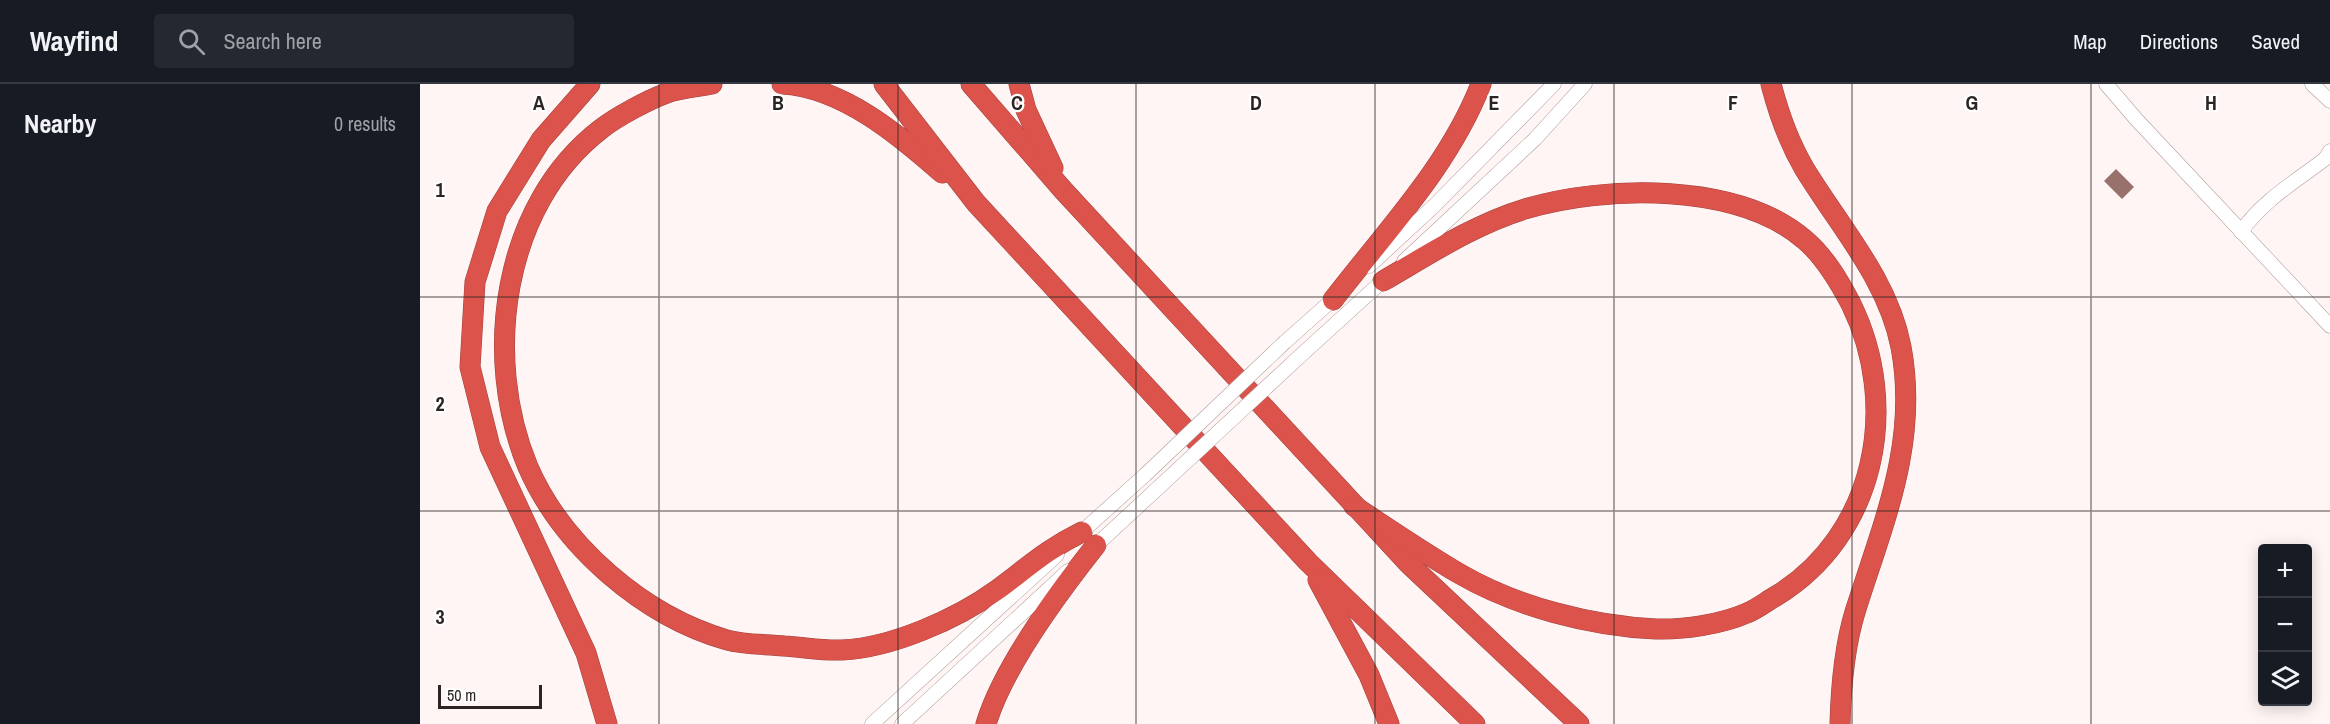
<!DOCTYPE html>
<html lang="en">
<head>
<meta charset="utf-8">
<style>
  body { margin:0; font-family:"Archivo Narrow",sans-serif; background:#242831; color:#f1f3f6 }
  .controls { position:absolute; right:18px; bottom:18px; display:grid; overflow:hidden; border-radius:6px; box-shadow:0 3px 15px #0003 }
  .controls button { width:54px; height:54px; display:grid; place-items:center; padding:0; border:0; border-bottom:2px solid #363941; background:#171b24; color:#f1f3f6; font:30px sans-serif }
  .scale { position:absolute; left:18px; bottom:15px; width:104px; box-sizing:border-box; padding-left:6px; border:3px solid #2c2423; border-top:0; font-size:16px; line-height:21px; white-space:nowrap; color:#2c2423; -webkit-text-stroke:4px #fff; paint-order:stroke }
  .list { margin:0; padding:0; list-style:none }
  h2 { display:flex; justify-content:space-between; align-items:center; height:78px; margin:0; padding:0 24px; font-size:26px }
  h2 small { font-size:20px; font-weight:400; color:#9ea1a6 }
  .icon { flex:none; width:33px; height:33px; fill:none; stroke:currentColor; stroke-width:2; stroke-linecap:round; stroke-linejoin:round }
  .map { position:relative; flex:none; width:1910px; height:640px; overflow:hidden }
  header { display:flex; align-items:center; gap:36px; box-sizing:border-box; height:84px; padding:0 30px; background:#171b24; border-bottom:2px solid #363941 }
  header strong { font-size:28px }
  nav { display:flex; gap:33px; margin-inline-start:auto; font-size:21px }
  .search { width:420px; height:54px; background:#242831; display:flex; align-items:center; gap:15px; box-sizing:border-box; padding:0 21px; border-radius:6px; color:#9ea1a6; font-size:22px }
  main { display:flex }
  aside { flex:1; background:#171b24 }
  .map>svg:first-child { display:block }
  .building { fill:#98716d }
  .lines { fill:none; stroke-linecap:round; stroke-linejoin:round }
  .minor-casing { stroke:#ad9997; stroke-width:15 }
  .highway-casing { stroke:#9e433e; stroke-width:21 }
  .minor { stroke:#fff; stroke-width:14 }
  .highway { stroke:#dc534c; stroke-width:20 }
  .minor-bridge-casing { stroke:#ad9997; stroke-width:15; stroke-linecap:butt }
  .minor-bridge { stroke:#fff; stroke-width:14 }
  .grid { fill:none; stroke:#2c2423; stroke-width:1.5; stroke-opacity:0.55 }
  .grid-label { font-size:20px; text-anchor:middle; font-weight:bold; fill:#2c2423; stroke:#fff; stroke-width:4.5; stroke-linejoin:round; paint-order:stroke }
</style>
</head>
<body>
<header>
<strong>Wayfind</strong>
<div class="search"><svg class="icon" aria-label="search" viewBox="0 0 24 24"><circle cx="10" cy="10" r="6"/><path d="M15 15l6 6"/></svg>Search here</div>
<nav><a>Map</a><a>Directions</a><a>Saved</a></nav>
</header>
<main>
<aside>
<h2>Nearby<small>0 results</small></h2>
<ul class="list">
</ul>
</aside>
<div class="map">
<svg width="1910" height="640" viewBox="0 0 1910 640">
  <rect width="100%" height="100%" fill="#fef5f4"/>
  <path class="building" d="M1696,85L1714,103L1702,115L1684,97Z"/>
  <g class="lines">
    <defs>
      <g id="minor">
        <path d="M1686,0L1716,35L1910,242"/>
        <path d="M1892,0L1910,17"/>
        <path d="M1821,148C1842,117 1876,97 1905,75L1910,67"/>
        <path d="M984,177L1115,55L1165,0"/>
        <path d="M949,182L1014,122L1134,0"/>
        <path d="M865,258L918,211"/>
        <path d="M879,273L968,192"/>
        <path d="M655,454L725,391"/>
        <path d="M671,466L738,404"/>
        <path d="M452,640L637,471"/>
        <path d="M482,640L648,487"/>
      </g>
      <g id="highway">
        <path d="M170,0L121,56L77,127L55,198L50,283L70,363L166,569L187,640"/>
        <path d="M292,0C278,3 260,4 247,9C228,16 196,33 181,45C82,121 62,273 108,383C143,463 224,532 307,556C325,561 346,560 364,562C383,563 403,567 422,566C471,564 537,535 577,506C607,484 627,465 662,448"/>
        <path d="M362,0C422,3 479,51 522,89"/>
        <path d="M464,0L556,119L888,478L1055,640"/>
        <path d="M551,0L643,106L989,480L1159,640"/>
        <path d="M599,0L606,26L633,84"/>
        <path d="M1351,0C1358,27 1370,60 1384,84C1419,142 1468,195 1481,263C1499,359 1463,439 1435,528C1424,564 1421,602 1420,640"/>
        <path d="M913,216C966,147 1029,82 1061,0"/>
        <path d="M934,422C969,445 1004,469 1040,490C1097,523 1171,542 1236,545C1264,546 1302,540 1327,529C1337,525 1347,517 1356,512C1456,451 1481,322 1431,220C1419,197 1405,173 1385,156C1318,98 1185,101 1105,125C1055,140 1008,171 963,197"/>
        <path d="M898,496L949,591L969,640"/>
        <path d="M566,640C583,583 638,509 676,461"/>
      </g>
    </defs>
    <use href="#minor" class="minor-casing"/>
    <use href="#highway" class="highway-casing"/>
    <use href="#minor" class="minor"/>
    <use href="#highway" class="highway"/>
    <defs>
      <g id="minor-bridge">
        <path d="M725,391L865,258"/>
        <path d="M738,404L879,273"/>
      </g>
    </defs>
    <use href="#minor-bridge" class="minor-bridge-casing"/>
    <use href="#minor-bridge" class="minor-bridge"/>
  </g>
  <path class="grid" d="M239,0V640M478,0V640M716,0V640M955,0V640M1194,0V640M1432,0V640M1671,0V640M0,213H1910M0,427H1910"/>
  <g class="grid-label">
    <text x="119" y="26">A</text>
    <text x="358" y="26">B</text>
    <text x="597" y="26">C</text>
    <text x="836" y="26">D</text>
    <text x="1074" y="26">E</text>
    <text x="1313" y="26">F</text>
    <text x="1552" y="26">G</text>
    <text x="1791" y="26">H</text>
    <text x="20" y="113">1</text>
    <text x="20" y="327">2</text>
    <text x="20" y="540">3</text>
  </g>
</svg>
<div class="controls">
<button>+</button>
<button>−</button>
<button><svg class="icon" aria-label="layers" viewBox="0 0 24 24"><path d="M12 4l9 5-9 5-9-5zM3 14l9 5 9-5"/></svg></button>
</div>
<div class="scale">50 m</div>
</div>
</main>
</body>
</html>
